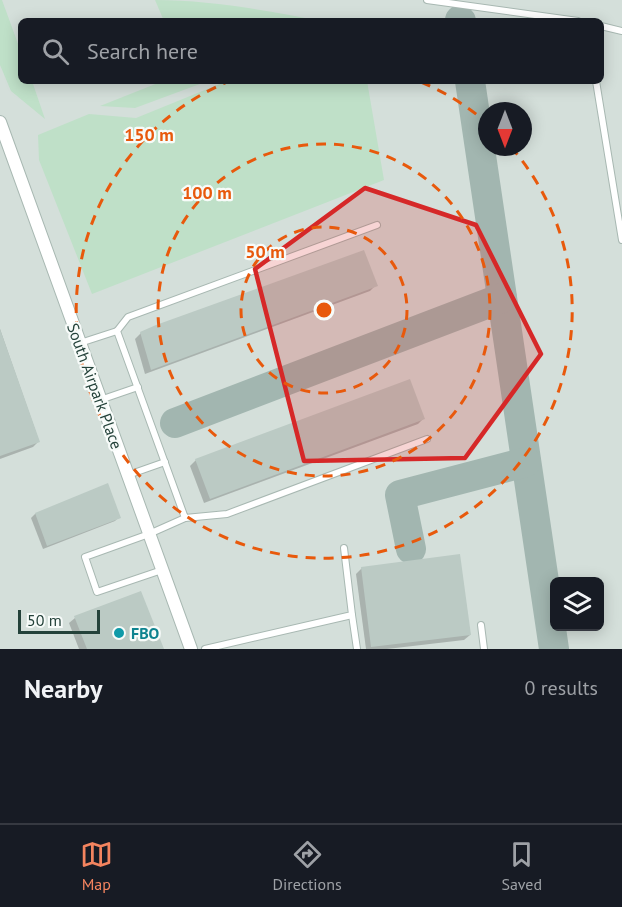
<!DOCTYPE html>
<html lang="en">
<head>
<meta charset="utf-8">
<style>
  body { margin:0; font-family:"PT Sans",sans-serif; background:#20242c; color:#f1f3f6 }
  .controls { position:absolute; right:18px; bottom:18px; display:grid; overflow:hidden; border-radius:9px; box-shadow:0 3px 15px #0003 }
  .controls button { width:54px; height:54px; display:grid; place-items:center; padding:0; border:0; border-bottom:2px solid #363941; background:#171b24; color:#f1f3f6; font:30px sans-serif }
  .compass { position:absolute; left:478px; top:102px; width:54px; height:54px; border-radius:50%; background:#171b24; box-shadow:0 3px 15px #0003; rotate:180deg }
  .scale { position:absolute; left:18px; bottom:15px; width:82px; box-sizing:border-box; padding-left:6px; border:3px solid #24423a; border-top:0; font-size:16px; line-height:21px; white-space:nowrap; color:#24423a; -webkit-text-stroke:4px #f7fbf9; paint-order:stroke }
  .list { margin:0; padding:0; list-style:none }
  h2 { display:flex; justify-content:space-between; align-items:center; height:78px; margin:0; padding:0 24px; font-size:26px }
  h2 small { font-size:20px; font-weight:400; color:#9ea1a6 }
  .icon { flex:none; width:33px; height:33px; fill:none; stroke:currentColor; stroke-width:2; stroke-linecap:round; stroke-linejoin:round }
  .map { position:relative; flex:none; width:622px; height:649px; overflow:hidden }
  .search { position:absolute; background:#171b24; box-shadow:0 3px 15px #0003; left:18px; right:18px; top:18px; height:66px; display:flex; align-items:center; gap:15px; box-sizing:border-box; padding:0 21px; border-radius:9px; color:#9ea1a6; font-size:22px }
  .sheet { height:174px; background:#171b24 }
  nav { display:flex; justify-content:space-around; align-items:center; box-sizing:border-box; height:84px; border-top:2px solid #363941; background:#171b24; font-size:16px; color:#9ea1a6 }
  nav a { display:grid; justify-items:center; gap:3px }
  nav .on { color:#f4845f }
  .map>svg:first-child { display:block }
  .built { fill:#d4dfda; fill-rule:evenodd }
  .green { fill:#bfe0c8 }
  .shadow { fill:#0003 }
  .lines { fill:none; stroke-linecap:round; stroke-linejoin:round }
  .taxiway { stroke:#a2b6b0; stroke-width:30 }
  .building { fill:#bbcac4 }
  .lane-casing { stroke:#a8b8b2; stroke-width:8 }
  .street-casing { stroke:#a8b8b2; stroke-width:14 }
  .lane { stroke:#fff; stroke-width:6 }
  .street { stroke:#fff; stroke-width:12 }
  .marked { fill:#d62828; fill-opacity:0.2; stroke:#d62828; stroke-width:4.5; stroke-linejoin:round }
  .ring { fill:none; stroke:#e8590c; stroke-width:3; stroke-dasharray:10 8 }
  .culture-dot { fill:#0f9aa8; stroke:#f7fbf9; stroke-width:2 }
  .labels { text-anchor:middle; stroke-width:4.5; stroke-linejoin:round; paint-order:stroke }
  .street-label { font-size:16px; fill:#24423a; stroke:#f7fbf9 }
  .culture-label { font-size:16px; font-weight:bold; fill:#0d838f; stroke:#f7fbf9; text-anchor:start }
  .centre { fill:#e8590c; stroke:#f7fbf9; stroke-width:3 }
  .ring-label { font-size:18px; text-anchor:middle; font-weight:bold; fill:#e8590c; stroke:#f7fbf9; stroke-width:4.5; stroke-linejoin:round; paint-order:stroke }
</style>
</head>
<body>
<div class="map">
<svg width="622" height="649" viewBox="0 0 622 649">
  <rect width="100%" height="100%" fill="#e6efeb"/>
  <path class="built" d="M0,0H622V649H0ZM21,21H601V81H21ZM487,111H523V147H487ZM554,582H600V626H554Z"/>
  <g class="green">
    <path d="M0,0H2L21,52V81H32L45,119L11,91L0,65Z"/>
    <path d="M155,0C212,0 267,11 322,21H164Z"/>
    <path d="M163,81H208L135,108L100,106Z"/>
    <path d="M227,81H367L384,180L92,294L39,160L38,135L89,114L136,118Z"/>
  </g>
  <g class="shadow">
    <path d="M376,285L370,291L145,374L135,339L141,333Z"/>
    <path d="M0,329L39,441L33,447L0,459Z"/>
    <path d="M423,419L418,424L204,503L190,466L196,460Z"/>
    <path d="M107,485L119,517L115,521L43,549L31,518L35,514Z"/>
    <path d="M362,568L470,635L464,640L387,649H366L356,574Z"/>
    <path d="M140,593L162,649H79L69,623L75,618Z"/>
  </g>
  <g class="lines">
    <g class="taxiway">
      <path d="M460,20L461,21"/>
      <path d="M470,81L554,649"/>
      <path d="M175,423L502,298"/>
      <path d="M411,549L400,495L526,462"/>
    </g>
  </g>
  <g class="building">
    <path d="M364,250L378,286L151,370L140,332L156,325Z"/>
    <path d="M0,329L40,442L0,456Z"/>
    <path d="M410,379L425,419L210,499L195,459Z"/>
    <path d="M108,483L121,518L47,546L35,513Z"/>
    <path d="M460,554L471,635L371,647L361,567Z"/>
    <path d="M141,591L164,649H87L74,616Z"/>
  </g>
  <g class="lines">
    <defs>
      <g id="lane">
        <path d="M427,0L578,21"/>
        <path d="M601,26L622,31"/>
        <path d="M596,81L622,240"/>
        <path d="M377,225L128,317L117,331L185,518L227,514L427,439"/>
        <path d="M80,343L117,331"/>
        <path d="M100,400L138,387"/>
        <path d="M128,475L165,462"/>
        <path d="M162,570L97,592L85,557L149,534L185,518"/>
        <path d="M352,615L357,649"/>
        <path d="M481,625L484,649"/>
        <path d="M205,649L352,615L344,548"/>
      </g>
      <path id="street" d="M0,122L191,649"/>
    </defs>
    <use href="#lane" class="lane-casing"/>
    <use href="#street" class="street-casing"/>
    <use href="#lane" class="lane"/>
    <use href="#street" class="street"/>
  </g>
  <path class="marked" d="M365,188L476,225L541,354L465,458L304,461L255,269Z"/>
  <g class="ring">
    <circle cx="324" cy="310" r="83"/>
    <circle cx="324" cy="310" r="166"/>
    <path d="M421 82A248 248 0 0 1 487 123M511 147A248 248 0 1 1 227 82"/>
  </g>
  <circle class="culture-dot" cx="119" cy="633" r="6"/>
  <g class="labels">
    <g class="street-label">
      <text transform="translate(95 386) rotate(70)" y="6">South Airpark Place</text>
    </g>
    <g class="culture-label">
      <text x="131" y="639">FBO</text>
    </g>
  </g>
  <circle cx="324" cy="310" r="9" class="centre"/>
  <g class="ring-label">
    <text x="149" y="141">150 m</text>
    <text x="207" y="199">100 m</text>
    <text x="265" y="258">50 m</text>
  </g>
</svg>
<div class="controls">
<button><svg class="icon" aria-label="layers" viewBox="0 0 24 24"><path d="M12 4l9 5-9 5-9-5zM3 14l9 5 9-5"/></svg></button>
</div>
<svg class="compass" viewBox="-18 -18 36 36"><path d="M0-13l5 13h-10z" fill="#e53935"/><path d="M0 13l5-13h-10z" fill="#9ea1a6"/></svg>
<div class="scale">50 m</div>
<div class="search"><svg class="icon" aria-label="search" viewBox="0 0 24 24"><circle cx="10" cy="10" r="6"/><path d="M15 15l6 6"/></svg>Search here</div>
</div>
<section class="sheet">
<h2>Nearby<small>0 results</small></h2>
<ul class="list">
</ul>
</section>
<nav>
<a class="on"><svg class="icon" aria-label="map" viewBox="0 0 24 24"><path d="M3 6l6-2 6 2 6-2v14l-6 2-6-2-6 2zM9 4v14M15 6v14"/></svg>Map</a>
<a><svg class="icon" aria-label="directions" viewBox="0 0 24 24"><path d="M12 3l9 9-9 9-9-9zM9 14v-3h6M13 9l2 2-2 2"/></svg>Directions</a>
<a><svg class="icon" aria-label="saved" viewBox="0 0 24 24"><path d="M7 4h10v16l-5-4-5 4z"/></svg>Saved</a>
</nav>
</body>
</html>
